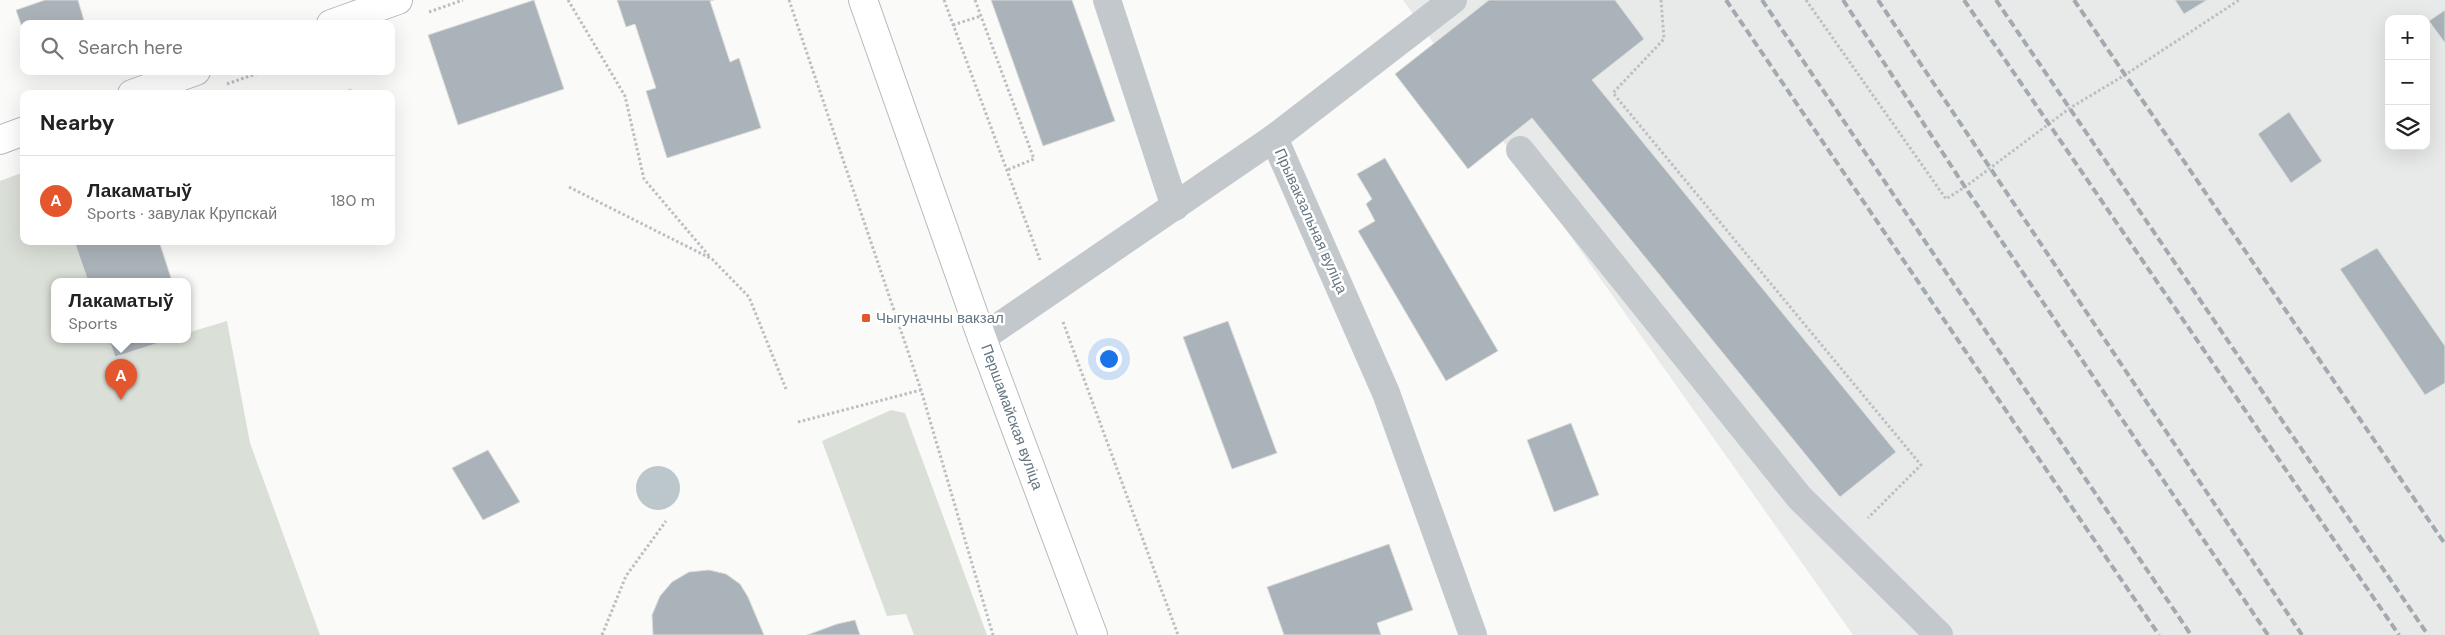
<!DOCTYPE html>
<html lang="en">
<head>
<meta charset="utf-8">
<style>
  body { margin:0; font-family:"DM Sans",sans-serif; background:#f6f6f6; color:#222 }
  .controls { position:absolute; right:15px; top:15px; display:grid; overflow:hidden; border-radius:10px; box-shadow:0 5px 20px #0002 }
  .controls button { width:45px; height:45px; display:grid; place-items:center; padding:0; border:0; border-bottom:1px solid #e0e0e0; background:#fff; color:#222; font:25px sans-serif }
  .you { position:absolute; left:1108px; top:358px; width:18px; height:18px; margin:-12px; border:4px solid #fff; border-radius:50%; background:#1a73e8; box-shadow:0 0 0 8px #1a73e833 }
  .badge { display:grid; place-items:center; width:32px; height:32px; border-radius:50%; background:#e4572e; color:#fff; font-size:16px; font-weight:700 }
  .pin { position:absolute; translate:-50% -41px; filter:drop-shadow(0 1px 2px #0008) }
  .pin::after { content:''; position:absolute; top:26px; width:18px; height:15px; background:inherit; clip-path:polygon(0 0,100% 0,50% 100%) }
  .popup { position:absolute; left:51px; top:278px; width:140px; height:65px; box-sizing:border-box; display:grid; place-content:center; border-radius:10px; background:#fff; filter:drop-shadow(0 1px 4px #0005); font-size:16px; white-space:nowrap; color:#767676 }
  .popup b { font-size:19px; color:#222 }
  .popup::after { content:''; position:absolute; left:50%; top:100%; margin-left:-10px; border:10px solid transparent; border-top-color:#fff }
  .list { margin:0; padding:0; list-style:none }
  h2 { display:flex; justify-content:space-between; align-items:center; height:65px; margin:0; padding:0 20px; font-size:21px }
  h2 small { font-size:16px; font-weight:400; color:#767676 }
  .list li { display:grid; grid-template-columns:32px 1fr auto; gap:15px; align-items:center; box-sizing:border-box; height:90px; padding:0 20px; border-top:1px solid #e0e0e0 }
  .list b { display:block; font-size:19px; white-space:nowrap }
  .list p { margin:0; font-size:16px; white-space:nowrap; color:#767676 }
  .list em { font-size:16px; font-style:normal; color:#767676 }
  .icon { flex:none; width:28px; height:28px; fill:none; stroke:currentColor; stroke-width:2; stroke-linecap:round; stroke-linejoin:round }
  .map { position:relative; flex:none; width:2445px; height:635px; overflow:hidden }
  .search { position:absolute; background:#fff; box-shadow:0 5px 20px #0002; left:20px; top:20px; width:375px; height:55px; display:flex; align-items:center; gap:12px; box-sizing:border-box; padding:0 18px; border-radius:10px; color:#767676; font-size:19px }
  .panel { position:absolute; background:#fff; box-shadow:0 5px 20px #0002; left:20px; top:90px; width:375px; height:155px; border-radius:10px }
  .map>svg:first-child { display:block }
  .built { fill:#e8e9e9; fill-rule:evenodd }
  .green { fill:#dadfd7 }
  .water { fill:#bbc7cb }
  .building { fill:#aab3b9; stroke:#dcdcda }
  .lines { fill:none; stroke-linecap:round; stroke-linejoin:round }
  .major-casing { stroke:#b5babe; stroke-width:30 }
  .path { stroke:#bbbfc2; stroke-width:3; stroke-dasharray:2.5 2.5; stroke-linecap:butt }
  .minor { stroke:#c3c8cc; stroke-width:28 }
  .major { stroke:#fff; stroke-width:28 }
  .rail { stroke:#a2aab0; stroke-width:4; stroke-dasharray:8 4; stroke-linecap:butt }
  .poi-dot { fill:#e4572e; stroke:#fff; stroke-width:2 }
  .labels { text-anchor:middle; stroke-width:5; stroke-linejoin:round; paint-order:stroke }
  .street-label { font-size:15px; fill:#657683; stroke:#fff }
  .poi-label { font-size:15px; fill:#657683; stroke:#fff; text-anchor:start }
</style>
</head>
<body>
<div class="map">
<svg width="2445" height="635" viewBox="0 0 2445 635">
  <rect width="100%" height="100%" fill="#fafaf8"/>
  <path class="built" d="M1403,0H2445V635H1853ZM2389,19H2426V146H2389Z"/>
  <g class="green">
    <path d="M24,172V241H74L88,281H55V339H109L116,357L171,339H187V333L227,321L250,443L320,635H0V181Z"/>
    <path d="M891,410L905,413L987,635H914L906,614L887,616L822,441Z"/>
  </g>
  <circle class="water" cx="658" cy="488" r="22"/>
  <g class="building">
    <path d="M45,0H78L85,24H24V33L16,10Z"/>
    <path d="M534,0L564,89L458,125L428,35Z"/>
    <path d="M617,0H714L710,1L730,62L739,58L761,128L667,158L646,91L656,88L635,24L626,27Z"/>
    <path d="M991,0H1072L1115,121L1043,146Z"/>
    <path d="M1489,0H1615L1644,39L1592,80L1896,452L1840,497L1532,118L1468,169L1395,74Z"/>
    <path d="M2175,0H2207L2184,14Z"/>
    <path d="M2445,10V43L2429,21Z"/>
    <path d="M351,89L352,94H338Z"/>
    <path d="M2289,112L2322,161L2291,183L2258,134Z"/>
    <path d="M1385,158L1498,351L1446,381L1358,231L1375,221L1366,204L1372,199L1357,174Z"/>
    <path d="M74,241H159L172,281H88Z"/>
    <path d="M2377,248L2445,346V383L2425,395L2340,269Z"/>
    <path d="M1228,321L1277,453L1232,469L1183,337Z"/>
    <path d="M109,339H171L115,357Z"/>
    <path d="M1571,423L1599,495L1554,512L1527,440Z"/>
    <path d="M488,450L520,502L483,520L452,468Z"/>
    <path d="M1389,544L1413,610L1377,623L1381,635H1284L1267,587Z"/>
    <path d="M709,570L726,574L740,584L748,597L764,635H653L652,615L660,596L672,582L689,572Z"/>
    <path d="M855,620L860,635H807L837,624Z"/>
  </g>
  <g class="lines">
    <defs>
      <g id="major">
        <path d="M863,0L982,338L1093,635"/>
        <path d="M331,24L398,0"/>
        <path d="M132,94L196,71"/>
        <path d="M0,140L24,131"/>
      </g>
    </defs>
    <use href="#major" class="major-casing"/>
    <g class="path">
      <path d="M568,0L625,96L644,179L710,257"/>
      <path d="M789,0L921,390L993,635"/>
      <path d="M944,0L1040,260"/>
      <path d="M975,0L1034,159L1007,170"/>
      <path d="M1661,0L1664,39L1613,93L1921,465L1868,518"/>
      <path d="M1806,0L1946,199L1965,187L2070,108L2125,75L2239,0"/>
      <path d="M429,12L463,0"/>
      <path d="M953,25L981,16"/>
      <path d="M227,84L264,71"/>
      <path d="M569,187L712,259L749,297L786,389"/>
      <path d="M1063,322L1178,635"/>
      <path d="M798,422L921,390"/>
      <path d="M602,635L626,576L666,521"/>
    </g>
    <g class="minor">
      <path d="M1107,0L1175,207"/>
      <path d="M1274,138L1386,393L1473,635"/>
      <path d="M1520,150L1799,497L1939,635"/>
      <path d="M982,338L1274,138L1453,0"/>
    </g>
    <use href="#major" class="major"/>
    <g class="rail">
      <path d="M1726,0L2159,635"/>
      <path d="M1762,0L2191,635"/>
      <path d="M1843,0L1965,187L2268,635"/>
      <path d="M1878,0L2302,635"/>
      <path d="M1964,0L2399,635"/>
      <path d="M1996,0L2428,635"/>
      <path d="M2074,0L2445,544"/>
    </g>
  </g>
  <rect class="poi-dot" x="861" y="313" width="10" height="10" rx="2.5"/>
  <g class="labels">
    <g class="street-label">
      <text transform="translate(1311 221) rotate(66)" y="5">Прывакзальная вуліца</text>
      <text transform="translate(1012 417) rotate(70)" y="5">Першамайская вуліца</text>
    </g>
    <g class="poi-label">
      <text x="876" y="323">Чыгуначны вакзал</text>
    </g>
  </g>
</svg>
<div class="controls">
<button>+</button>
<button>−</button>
<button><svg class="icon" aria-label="layers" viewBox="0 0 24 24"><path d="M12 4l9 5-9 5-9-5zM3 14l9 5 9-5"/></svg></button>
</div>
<div class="you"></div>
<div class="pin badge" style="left:121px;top:400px">A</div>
<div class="popup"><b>Лакаматыў</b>Sports</div>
<div class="search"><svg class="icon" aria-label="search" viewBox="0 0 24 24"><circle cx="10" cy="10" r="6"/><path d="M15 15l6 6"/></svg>Search here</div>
<section class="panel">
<h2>Nearby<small></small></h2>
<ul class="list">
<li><span class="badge">A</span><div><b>Лакаматыў</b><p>Sports · завулак Крупскай</p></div><em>180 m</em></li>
</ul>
</section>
</div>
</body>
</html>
